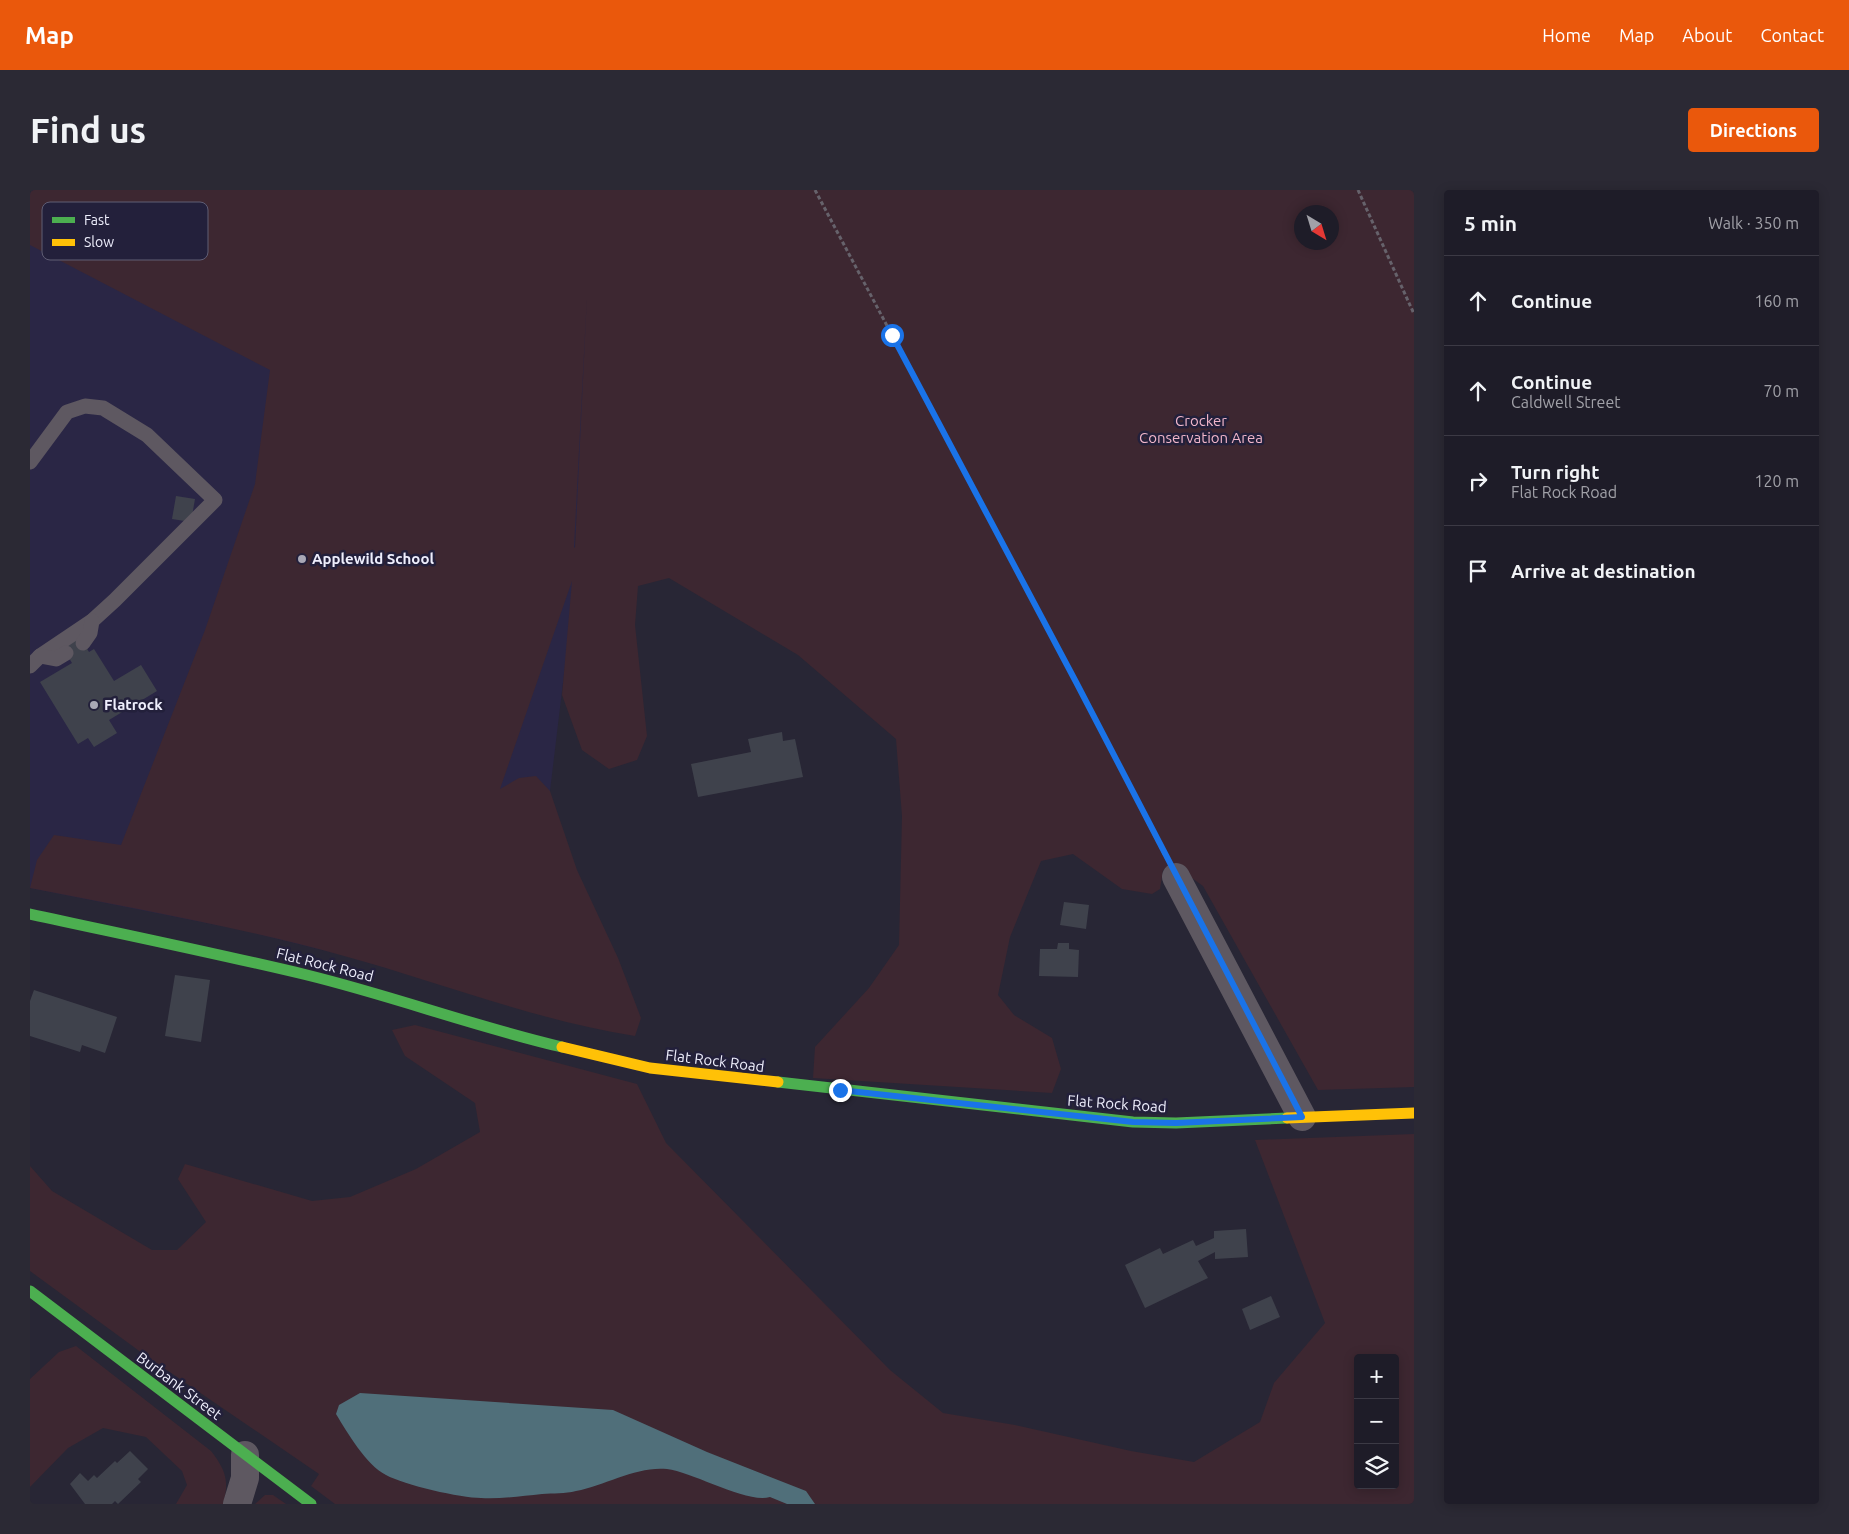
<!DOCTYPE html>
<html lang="en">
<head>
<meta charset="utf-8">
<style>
  body { margin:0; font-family:Ubuntu,sans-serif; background:#2b2934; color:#f1f3f6 }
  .controls { position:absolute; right:15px; bottom:15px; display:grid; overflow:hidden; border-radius:5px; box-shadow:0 2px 12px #0003 }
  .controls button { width:45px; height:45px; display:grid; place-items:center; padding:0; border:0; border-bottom:1px solid #3c3a45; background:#1e1c28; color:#f1f3f6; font:25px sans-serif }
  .compass { position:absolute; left:1264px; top:15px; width:45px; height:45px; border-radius:50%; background:#1e1c28; box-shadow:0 2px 12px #0003; rotate:142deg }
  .stop { position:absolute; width:15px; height:15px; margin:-11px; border:4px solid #1a73e8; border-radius:50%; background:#fff }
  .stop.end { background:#1a73e8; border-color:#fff; box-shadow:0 1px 5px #0008 }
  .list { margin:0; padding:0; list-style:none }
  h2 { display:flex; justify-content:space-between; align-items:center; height:65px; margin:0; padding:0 20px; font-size:21px }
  h2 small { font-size:16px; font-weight:400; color:#a1a1a8 }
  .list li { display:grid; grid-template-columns:32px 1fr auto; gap:15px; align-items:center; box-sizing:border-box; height:90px; padding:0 20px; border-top:1px solid #3c3a45 }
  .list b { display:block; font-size:19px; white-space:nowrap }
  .list p { margin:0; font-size:16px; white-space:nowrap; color:#a1a1a8 }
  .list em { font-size:16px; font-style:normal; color:#a1a1a8 }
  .icon { flex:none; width:28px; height:28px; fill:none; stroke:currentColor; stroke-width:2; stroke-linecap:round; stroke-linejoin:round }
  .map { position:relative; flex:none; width:1384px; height:1314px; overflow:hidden; border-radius:5px }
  header { display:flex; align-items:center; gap:30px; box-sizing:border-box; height:70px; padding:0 25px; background:#ea580c; color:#fff }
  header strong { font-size:24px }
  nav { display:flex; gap:28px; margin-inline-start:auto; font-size:18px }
  .intro { display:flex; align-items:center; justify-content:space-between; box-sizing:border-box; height:120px; padding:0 30px }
  h1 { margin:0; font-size:35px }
  .button { padding:12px 22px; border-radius:5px; background:#ea580c; color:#fff; font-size:18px; font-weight:700 }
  main { display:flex; gap:30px; padding:0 30px }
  aside { flex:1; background:#1e1c28; border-radius:5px; box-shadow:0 2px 12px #0003 }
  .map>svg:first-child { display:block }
  .built { fill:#2a2645 }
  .green { fill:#3d2731; fill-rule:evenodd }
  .water { fill:#506f7a }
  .building { fill:#3f424c }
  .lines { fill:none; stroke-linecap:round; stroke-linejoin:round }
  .path { stroke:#66626b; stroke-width:3; stroke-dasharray:4 2.5; stroke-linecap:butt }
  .lane { stroke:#5e5861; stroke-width:15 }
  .street { stroke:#5e5861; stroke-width:28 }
  .fast { stroke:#4caf50; stroke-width:11 }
  .slow { stroke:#ffc107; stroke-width:11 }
  .route { stroke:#1a73e8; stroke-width:6 }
  .poi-dot { fill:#a9a8b6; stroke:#23203b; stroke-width:2 }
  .labels { text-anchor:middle; stroke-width:5; stroke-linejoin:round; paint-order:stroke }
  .park-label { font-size:15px; fill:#f1b6ca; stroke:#23203b }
  .poi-label { font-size:15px; font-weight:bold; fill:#eeeefc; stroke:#23203b; text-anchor:start }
  .street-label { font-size:15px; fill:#eeeefc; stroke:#23203b }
  .key { fill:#23203b; stroke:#605e75; stroke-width:1 }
  .key-label { font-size:14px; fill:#eeeefc }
</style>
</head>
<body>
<header>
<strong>Map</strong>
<nav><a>Home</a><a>Map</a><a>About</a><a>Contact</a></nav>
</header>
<div class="intro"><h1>Find us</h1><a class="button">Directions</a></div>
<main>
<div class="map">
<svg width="1384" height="1314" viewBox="0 0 1384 1314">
  <rect width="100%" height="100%" fill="#282635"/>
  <path class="built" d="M0,0H563L549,296L539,443L520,601L479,713L524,828L313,765L212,740L0,698Z"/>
  <g class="green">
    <path d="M0,0H1384V897L1288,900L1173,696L1148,678L1133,680L1130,699L1122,704L1092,699L1043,664L1011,671L980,747L968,805L984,825L1022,848L1031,879L1022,903L783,888L785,857L839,798L869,755L872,626L866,549L768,465L639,388L608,396L605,435L617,546L607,570L579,579L552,560L532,505L542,391L470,599L489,588L506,586L520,601L547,680L588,768L611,828L605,846C508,831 409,792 314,766C211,737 105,719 0,698L7,670L24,645L91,655L175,440L225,294L240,180L0,55ZM1272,22H1302V52H1272ZM557,105L545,358L544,357Z"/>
    <path d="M385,835L607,894L636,953L860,1180L913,1223L985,1235L1101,1261L1164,1272L1230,1232L1244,1193L1295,1133L1225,950L1384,944V1314H305L281,1296L289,1284L112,1163L0,1081V976L22,1001L122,1060H147L176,1032L148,989L155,974L282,1011L320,1007L386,979L450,942L445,913L375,866L362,840ZM1328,1168H1365V1295H1328Z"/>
    <path d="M46,1156L181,1261C195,1279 200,1291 193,1314H146L157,1295L152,1281L116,1247L73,1238L38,1258L0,1297V1189L29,1162Z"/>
    <path d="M235,1305H243L256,1314H225Z"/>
  </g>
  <path class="water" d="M330,1203L583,1220L677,1262L776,1301L785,1314H757L740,1307C717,1314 663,1282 637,1279C607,1276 576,1295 546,1301C535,1304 523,1303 512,1304C492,1306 471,1309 451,1308C431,1308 374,1295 356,1285C336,1275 317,1242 306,1224L309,1215Z"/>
  <g class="building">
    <path d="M146,306L165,309L161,332L142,329Z"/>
    <path d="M49,445L59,462L64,459L84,491L111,475L127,501L79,530L87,543L64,557L58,548L48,554L10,492L42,473L31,455Z"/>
    <path d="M752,542L753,551L765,549L773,587L668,607L661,574L721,562L718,549Z"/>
    <path d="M1034,712L1059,715L1056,739L1030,735Z"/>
    <path d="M1028,753H1039V759L1049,760L1048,787L1009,786L1010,759H1027Z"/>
    <path d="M145,785L180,790L171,852L135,846Z"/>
    <path d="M4,800L87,827L75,863L52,855L50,862L0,846V811Z"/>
    <path d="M1216,1039L1218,1067L1185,1069V1062L1168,1071L1178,1088L1115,1118L1095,1075L1130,1058L1133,1064L1163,1050L1166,1056L1184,1048V1041Z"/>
    <path d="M1241,1106L1250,1127L1220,1140L1212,1119Z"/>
    <path d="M100,1261L118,1279L108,1289L111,1292L88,1314L85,1311L82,1314H55L40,1294L50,1283L58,1291L64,1285L67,1288L85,1271L87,1273Z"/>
  </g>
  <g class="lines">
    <g class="path">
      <path d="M785,0L1046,492L1134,664"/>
      <path d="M1328,0L1384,124"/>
    </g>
    <g class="lane">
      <path d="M0,272L37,222L55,216L73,218L117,245L185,310L85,410L62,431L10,466"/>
      <path d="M53,453L60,443L62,431"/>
      <path d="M0,476L10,466L26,469L36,463"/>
    </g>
    <g class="street">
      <path d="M1146,687L1272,927"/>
      <path d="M207,1314L215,1288V1265"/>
    </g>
    <g class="fast">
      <path d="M0,724C92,744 185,763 277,785C363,806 446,837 532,857"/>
      <path d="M748,892L1103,932L1146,933L1257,928"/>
      <path d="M0,1101L281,1314"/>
    </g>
    <g class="slow">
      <path d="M532,857L620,878L748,892"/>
      <path d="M1257,928L1384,923"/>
    </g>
  </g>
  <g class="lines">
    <path class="route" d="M810,900L1103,932L1146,933L1272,927L1046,492L862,145"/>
  </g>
  <g class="poi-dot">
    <circle cx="272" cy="369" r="5"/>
    <circle cx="64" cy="515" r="5"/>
  </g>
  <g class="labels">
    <g class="park-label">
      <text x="1171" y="236">Crocker<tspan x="1171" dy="17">Conservation Area</tspan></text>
    </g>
    <g class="poi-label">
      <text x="282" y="374">Applewild School</text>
      <text x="74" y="520">Flatrock</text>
    </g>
    <g class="street-label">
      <text transform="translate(295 775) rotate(14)" y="5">Flat Rock Road</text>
      <text transform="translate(685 871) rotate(7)" y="5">Flat Rock Road</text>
      <text transform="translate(1087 914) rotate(4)" y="5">Flat Rock Road</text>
      <text transform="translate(149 1196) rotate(37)" y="5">Burbank Street</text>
    </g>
  </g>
  <rect x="12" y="12" width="166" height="58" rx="8" class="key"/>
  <rect x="22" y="27" width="23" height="6" fill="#4caf50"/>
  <rect x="22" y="49" width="23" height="7" fill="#ffc107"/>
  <g class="key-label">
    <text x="54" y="35">Fast</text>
    <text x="54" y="57">Slow</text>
  </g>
</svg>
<div class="controls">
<button>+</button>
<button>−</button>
<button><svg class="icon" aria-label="layers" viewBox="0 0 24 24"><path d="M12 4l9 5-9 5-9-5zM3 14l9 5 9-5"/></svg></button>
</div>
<svg class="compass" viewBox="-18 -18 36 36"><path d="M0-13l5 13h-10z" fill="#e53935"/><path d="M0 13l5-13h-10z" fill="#a1a1a8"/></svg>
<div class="stop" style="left:862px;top:145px"></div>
<div class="stop end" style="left:810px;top:900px"></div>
</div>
<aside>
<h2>5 min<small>Walk · 350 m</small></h2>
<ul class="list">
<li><svg class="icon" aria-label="ahead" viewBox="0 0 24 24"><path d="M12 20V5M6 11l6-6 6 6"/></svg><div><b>Continue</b></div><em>160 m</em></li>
<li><svg class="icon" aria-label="ahead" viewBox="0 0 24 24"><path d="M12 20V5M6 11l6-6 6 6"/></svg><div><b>Continue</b><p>Caldwell Street</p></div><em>70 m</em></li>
<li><svg class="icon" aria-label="right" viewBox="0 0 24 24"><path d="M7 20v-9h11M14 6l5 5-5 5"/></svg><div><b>Turn right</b><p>Flat Rock Road</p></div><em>120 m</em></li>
<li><svg class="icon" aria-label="arrive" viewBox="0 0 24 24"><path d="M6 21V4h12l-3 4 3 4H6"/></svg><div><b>Arrive at destination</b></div></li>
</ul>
</aside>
</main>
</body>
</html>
